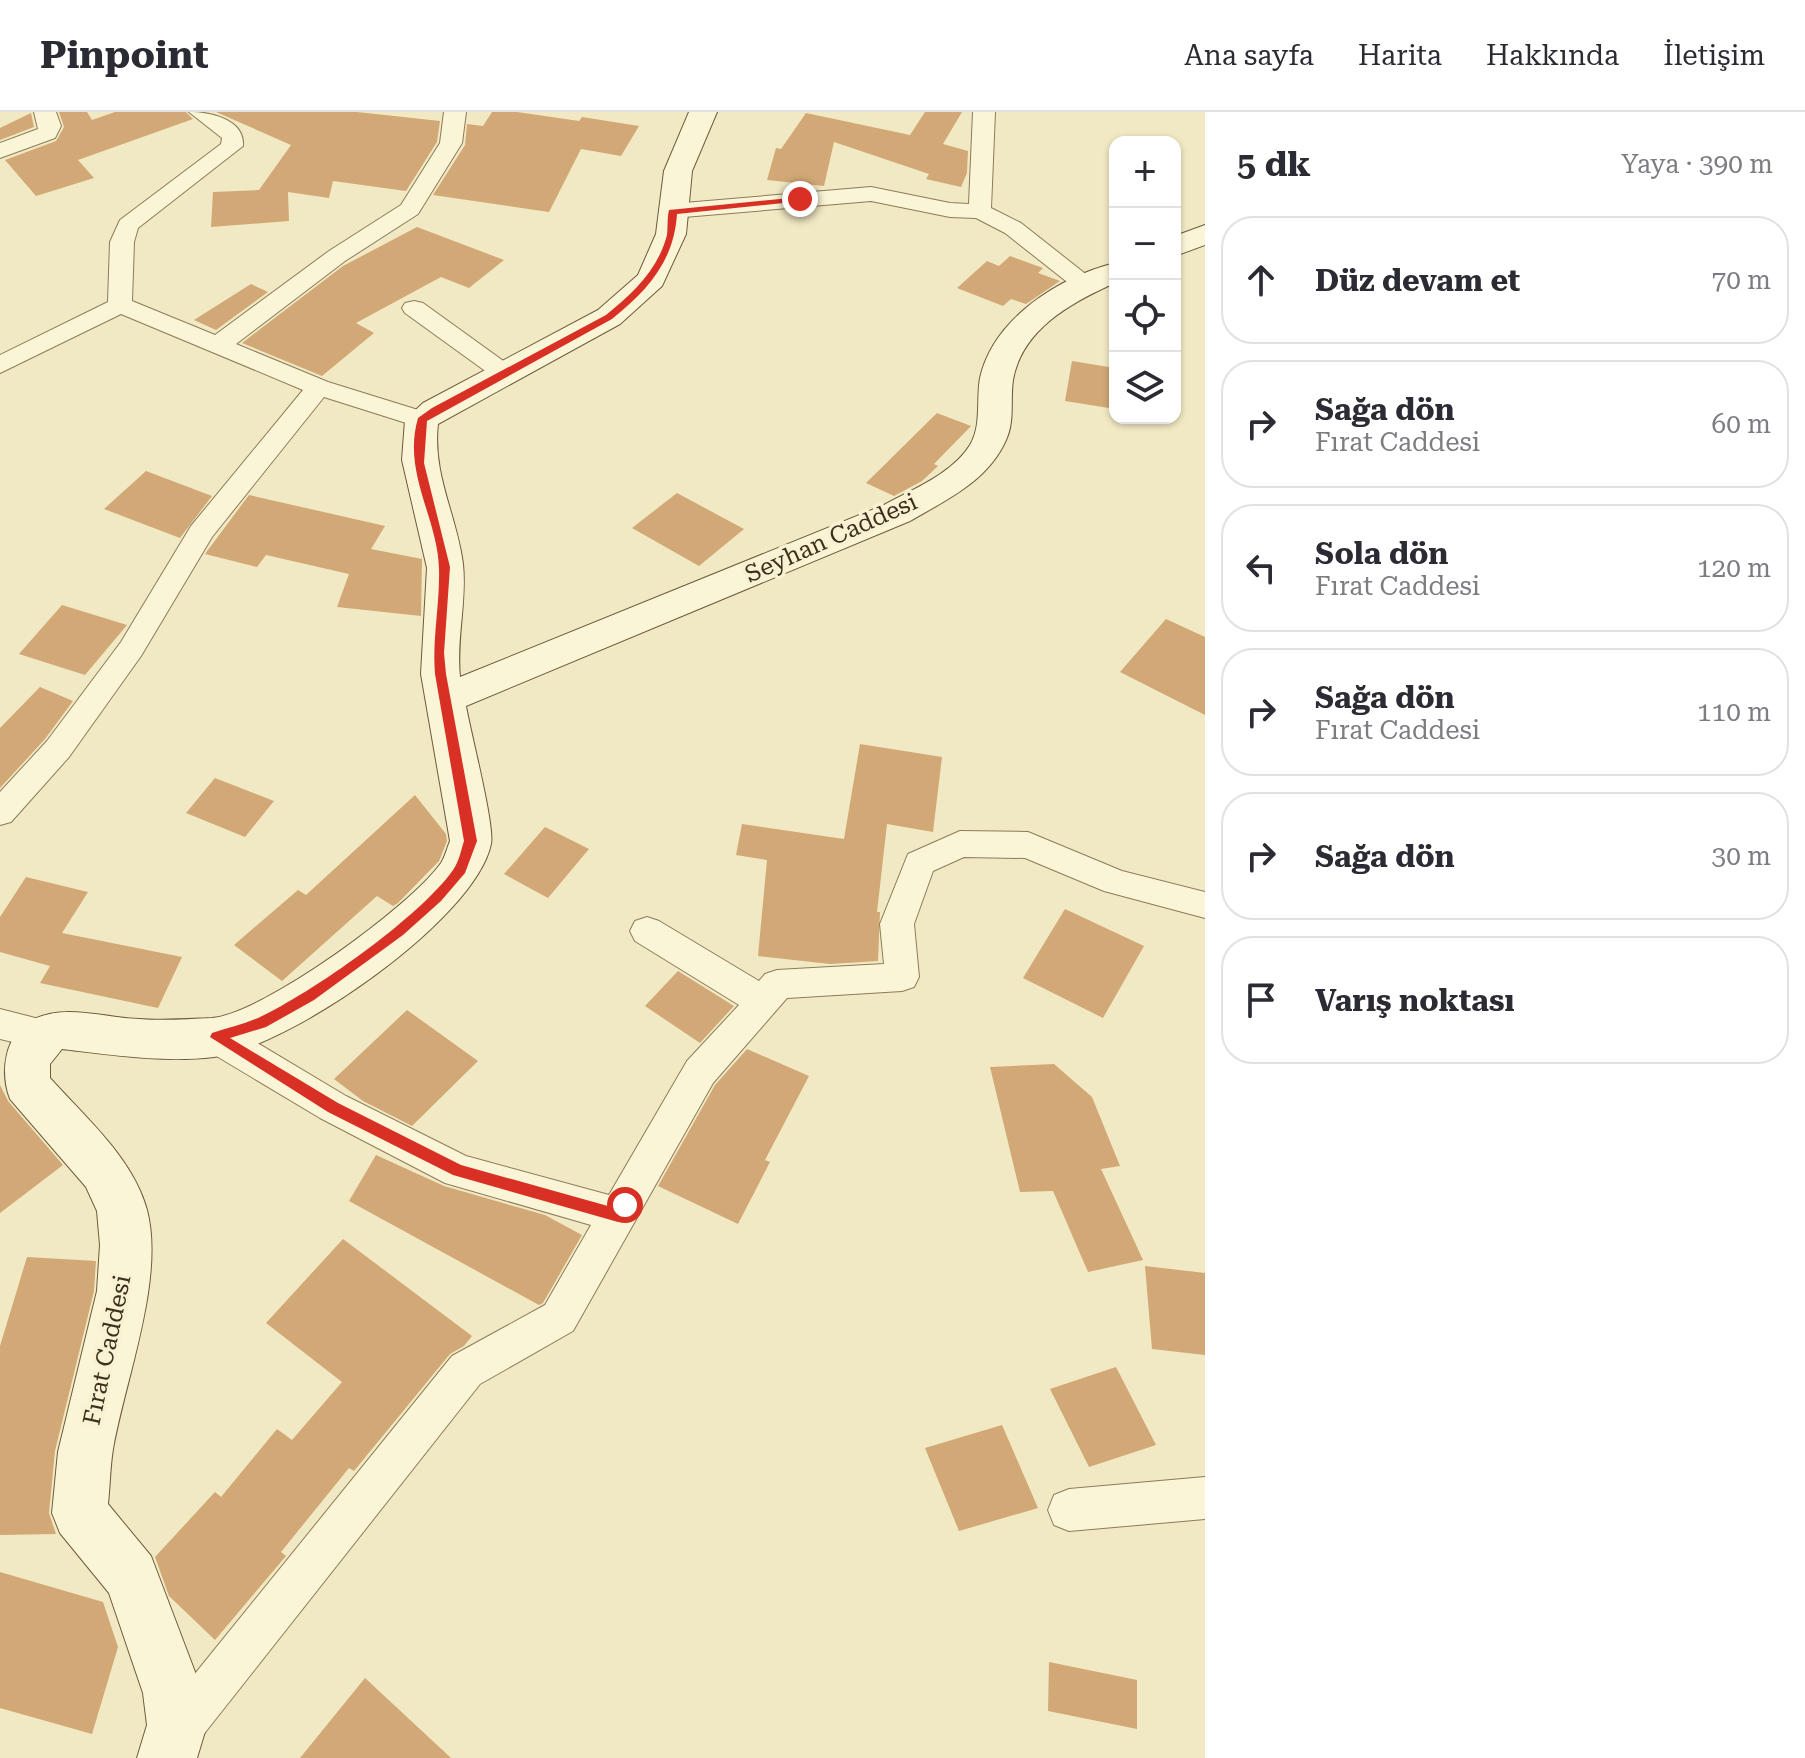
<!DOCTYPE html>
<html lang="tr">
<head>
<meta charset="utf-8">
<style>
  body { margin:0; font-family:"Roboto Serif",serif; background:#f2f2f3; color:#2b2b33 }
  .controls { position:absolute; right:24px; top:24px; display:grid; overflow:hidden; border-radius:16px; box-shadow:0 2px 6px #0004 }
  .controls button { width:72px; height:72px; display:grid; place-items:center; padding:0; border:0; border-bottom:2px solid #e1e1e2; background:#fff; color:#2b2b33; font:40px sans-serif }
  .stop { position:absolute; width:24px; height:24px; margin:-18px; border:6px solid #d93025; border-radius:50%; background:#fff }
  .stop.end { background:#d93025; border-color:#fff; box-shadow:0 2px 8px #0008 }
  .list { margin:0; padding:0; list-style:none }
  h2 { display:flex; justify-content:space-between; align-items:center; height:104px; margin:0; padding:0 32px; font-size:34px }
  h2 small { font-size:26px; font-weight:400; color:#7c7c81 }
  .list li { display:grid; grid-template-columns:52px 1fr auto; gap:24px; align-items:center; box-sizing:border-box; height:128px; margin:0 16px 16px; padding:0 16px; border:2px solid #e1e1e2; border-radius:32px }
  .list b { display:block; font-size:30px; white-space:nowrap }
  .list p { margin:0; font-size:26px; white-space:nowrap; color:#7c7c81 }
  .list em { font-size:26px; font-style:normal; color:#7c7c81 }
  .icon { flex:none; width:44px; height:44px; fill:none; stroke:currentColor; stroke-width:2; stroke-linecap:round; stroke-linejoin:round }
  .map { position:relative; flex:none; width:1205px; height:1646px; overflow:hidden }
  header { display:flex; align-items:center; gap:48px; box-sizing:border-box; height:112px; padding:0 40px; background:#fff; border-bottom:2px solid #e1e1e2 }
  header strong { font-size:38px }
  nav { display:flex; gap:44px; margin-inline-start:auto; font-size:28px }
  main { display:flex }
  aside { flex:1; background:#fff }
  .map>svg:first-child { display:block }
  .building { fill:#d2a876 }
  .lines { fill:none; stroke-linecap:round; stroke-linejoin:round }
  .street-casing { stroke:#8d7b58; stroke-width:2 }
  .secondary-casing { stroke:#6e5b3b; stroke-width:2 }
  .street { fill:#fbf5d7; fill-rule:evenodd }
  .secondary { fill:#fbf5d7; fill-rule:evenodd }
  .route { fill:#d93025 }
  .labels { text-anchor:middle; stroke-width:7; stroke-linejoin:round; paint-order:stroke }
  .street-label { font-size:24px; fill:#3b301d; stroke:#f8f2d3 }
</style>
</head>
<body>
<header>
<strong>Pinpoint</strong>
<nav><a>Ana sayfa</a><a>Harita</a><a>Hakkında</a><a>İletişim</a></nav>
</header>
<main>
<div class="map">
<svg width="1205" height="1646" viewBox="0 0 1205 1646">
  <rect width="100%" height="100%" fill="#f1e9c3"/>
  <g class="building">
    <path d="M59,0H87L92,8L115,0H186L193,7L78,48L94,66L36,84L5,48L56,29L64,15Z"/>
    <path d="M216,0H357L440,9L437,30L406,79L333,69L329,86L288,80L289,109L211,115L213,80L259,78L291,33Z"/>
    <path d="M492,0H517L579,9L582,5L639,14L621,44L581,37L549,100L433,83L465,33L467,12L483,14Z"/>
    <path d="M925,0H962L943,32L968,39L967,61L961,75L926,67L929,62L834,30L824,74L767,68L776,36L781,37L806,1L910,23Z"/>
    <path d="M31,1L34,15L0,28V16Z"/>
    <path d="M417,115L504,148L469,176L441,165L356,211L374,221L322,264L242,231L343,154Z"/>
    <path d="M1010,144L1043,156L1038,161L1060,169L1026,192L1011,187L1003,194L957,176L987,149L999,154Z"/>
    <path d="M251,172L268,180L216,218L194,208Z"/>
    <path d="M1072,249L1115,256V297L1065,289Z"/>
    <path d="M937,301L971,314L934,352L938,354L922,369L894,384L866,371Z"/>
    <path d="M146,359L212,384L180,426L104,397Z"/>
    <path d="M677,381L744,417L699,454L632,416Z"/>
    <path d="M249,383L385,414L371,437L422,447L421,504L337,495L349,462L266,443L257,455L205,442Z"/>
    <path d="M62,493L127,513L85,563L19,542Z"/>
    <path d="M1166,507L1205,525V603L1120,560Z"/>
    <path d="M40,575L73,589L45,627L0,676V616Z"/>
    <path d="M860,632L942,645L933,720L887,712L877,800H880L878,849L830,852L758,844L767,748L736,743L742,712L844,727Z"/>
    <path d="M215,666L274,689L245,725L186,701Z"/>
    <path d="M415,683L446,722L447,729L439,749L398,791L393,794L377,784L282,869L234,833L298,778L306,783Z"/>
    <path d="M545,715L589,737L548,786L504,762Z"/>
    <path d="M26,765L88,780L62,821L182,845L158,896L40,871L50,854L0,840V805Z"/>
    <path d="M1065,797L1144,834L1103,906L1023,866Z"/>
    <path d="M678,859L734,894L700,931L645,894Z"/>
    <path d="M407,898L478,949L412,1014L363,989L334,967Z"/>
    <path d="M747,937L809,964L765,1048L770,1050L738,1112L658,1074L715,973Z"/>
    <path d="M1054,952L1092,985L1120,1054L1101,1057L1143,1148L1088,1160L1053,1079L1020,1080L990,955Z"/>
    <path d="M0,973L8,989L63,1053L0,1101Z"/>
    <path d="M376,1043L444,1074L545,1103L582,1123L543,1191L539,1193L349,1089Z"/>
    <path d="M343,1127L472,1224L464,1234L450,1242L354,1359L349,1356L281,1440L286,1444L215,1528L169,1484L155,1445L215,1380L221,1385L277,1317L292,1328L342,1270L266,1211Z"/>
    <path d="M27,1145L96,1149L94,1179L55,1339L49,1401L56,1422L0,1423V1234Z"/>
    <path d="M1145,1154L1205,1161V1243L1152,1237Z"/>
    <path d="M1116,1255L1156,1333L1089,1355L1050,1277Z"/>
    <path d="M1002,1313L1038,1396L959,1419L925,1336Z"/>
    <path d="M0,1460L103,1490L118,1535L92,1622L0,1596Z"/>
    <path d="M1049,1550L1137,1568V1617L1048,1599Z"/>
    <path d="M365,1566L451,1646H300Z"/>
  </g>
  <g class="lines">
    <defs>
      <g id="street">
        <path d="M34,0H56L61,14L55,26L0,46V31L38,17Z"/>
        <path d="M189,0C210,0 245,7 243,34L138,116L134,130L132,189L215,223L329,139L401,93L440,31L444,0H466L462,31L418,102L345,149L236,232L328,270L431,302L435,308L431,314L422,316L324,285L212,425L141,544L69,645L11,710L0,713V680L47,629L121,530L191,414L303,278L121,202L0,261V243L108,190L110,130L120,108L221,32L222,26Z"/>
        <path d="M973,0H995L991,96L1021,111L1092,167L1096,172L1092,177H1076L1005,121L976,106L950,105L871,89L672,106L664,104L661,99L664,94L672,92L871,75L950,91L969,92Z"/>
        <path d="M414,189L423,191L513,256L517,261L513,266H495L405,201L402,196L405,191Z"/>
        <path d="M960,719L1028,720L1122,759L1205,780V806L1104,779L1025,746L964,745L933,759L914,812L919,865L914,875L902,879L787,886L713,971L573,1219L480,1272L192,1637L176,1644L160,1637L153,1621L160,1605L452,1244L545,1193L591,1113L445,1071L320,1006L203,936L198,925L203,914L216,910L229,914L346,984L466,1044L609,1083L687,949L739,893L635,829L630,819L635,809L647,805L659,809L759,869L765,862L777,858L884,852L880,812L908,742Z"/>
        <path d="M0,897L59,912L64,923L59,934L46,938L0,927Z"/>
        <path d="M1205,1365V1407L1069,1419L1054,1413L1048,1398L1054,1383L1069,1377Z"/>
      </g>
      <g id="secondary">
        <path d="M689,0H717L692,59L686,122L662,174L620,212L438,312C432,362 457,404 463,452C467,490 456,527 460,565L884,393C913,377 952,362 970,333C982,313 976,288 980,266C993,207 1059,165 1115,151V171C1072,190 1022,217 1013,268C1010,288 1015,309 1006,328C988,369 946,388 910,409L466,594C470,618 495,714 491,732C475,808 290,935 214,945C164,951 112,943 62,937L50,952V966C85,1005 133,1046 147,1098C165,1167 125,1268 113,1337C110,1355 110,1374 108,1392L151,1444L203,1581L207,1613L197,1646H137L147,1613L143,1581L109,1481L60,1421L52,1401L58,1340L97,1179L100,1133L97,1099L86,1075L10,987C0,961 4,923 32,908C66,891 104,906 139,907C163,909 189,907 212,906C263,902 411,794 441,751C445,745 447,736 450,729L421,562L427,456L402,348L405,308L423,291L598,198L638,163L656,122L664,59Z"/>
        <path d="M1205,113V133L1175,144V124Z"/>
      </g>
    </defs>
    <use href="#street" class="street-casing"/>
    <use href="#secondary" class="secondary-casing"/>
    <use href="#street" class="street"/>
    <use href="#secondary" class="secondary"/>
  </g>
  <path class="route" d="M800,85L803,89L677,102C674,149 648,178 612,207L427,309L424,351L450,455L444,541L446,562L477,729L465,761L441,789L403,823L314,888L266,915L230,926L338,991L461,1053L615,1096L620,1088H630C634,1096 626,1107 618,1110L453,1063L328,1000L210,925L212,921C227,916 244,912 258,906C312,881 420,805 453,758C459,750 461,738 464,729L435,562C432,527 440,492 439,457C438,406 402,361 418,306L432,296L606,203C633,181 658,158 667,123C668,115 667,106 669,98Z"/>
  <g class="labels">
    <g class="street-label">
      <text transform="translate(831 426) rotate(-24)" y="8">Seyhan Caddesi</text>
      <text transform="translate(107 1238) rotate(-78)" y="8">Fırat Caddesi</text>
    </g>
  </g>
</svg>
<div class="controls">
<button>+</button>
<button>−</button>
<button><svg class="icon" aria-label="locate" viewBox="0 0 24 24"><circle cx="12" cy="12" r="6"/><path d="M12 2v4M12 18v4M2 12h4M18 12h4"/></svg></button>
<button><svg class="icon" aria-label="layers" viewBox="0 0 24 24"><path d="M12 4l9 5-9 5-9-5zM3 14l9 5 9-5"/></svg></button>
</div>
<div class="stop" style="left:625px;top:1093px"></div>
<div class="stop end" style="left:800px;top:87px"></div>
</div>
<aside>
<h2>5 dk<small>Yaya · 390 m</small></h2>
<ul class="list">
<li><svg class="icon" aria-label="ahead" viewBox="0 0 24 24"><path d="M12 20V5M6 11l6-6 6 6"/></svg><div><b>Düz devam et</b></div><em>70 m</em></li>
<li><svg class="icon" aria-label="right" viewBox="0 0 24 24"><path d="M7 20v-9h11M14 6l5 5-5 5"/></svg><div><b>Sağa dön</b><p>Fırat Caddesi</p></div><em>60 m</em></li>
<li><svg class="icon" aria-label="left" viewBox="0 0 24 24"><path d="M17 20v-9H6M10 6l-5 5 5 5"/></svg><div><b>Sola dön</b><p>Fırat Caddesi</p></div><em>120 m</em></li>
<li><svg class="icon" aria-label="right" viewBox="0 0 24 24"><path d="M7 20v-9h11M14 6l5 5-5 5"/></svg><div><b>Sağa dön</b><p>Fırat Caddesi</p></div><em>110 m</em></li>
<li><svg class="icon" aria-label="right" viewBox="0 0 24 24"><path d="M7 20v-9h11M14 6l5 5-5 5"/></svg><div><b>Sağa dön</b></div><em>30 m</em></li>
<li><svg class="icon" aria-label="arrive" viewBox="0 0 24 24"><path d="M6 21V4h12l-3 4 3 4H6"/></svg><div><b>Varış noktası</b></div></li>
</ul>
</aside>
</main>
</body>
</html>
